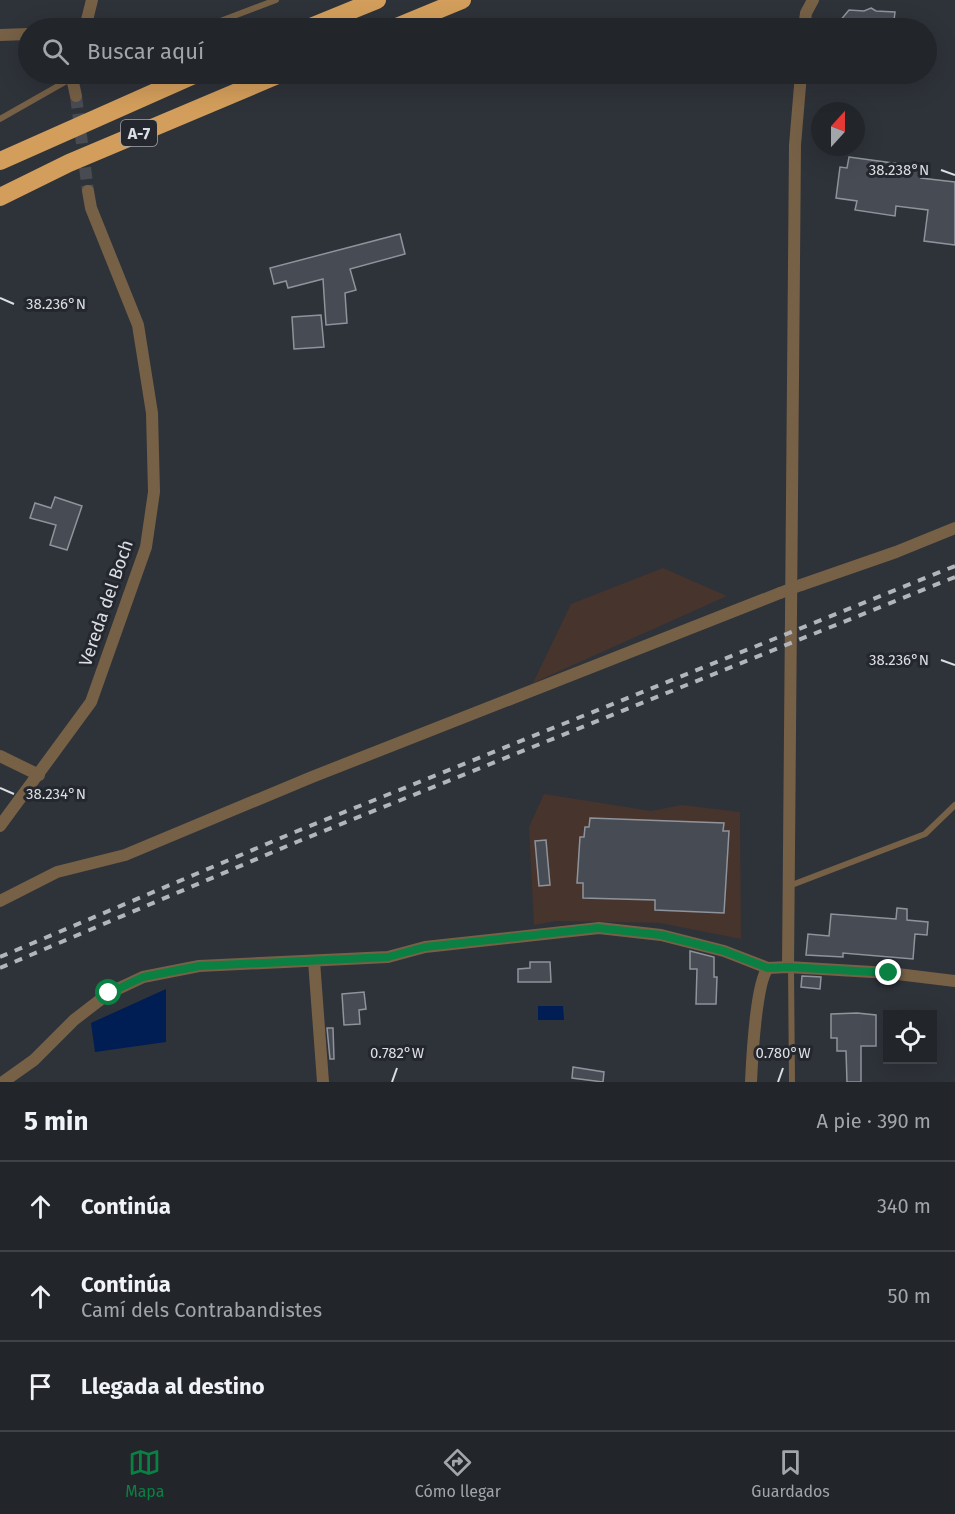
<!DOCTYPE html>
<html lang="es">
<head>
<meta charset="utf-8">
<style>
  body { margin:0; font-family:"Fira Sans",sans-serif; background:#2a2e33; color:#f1f3f6 }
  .controls { position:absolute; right:18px; bottom:18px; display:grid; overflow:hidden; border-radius:0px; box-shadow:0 6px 24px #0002 }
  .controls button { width:54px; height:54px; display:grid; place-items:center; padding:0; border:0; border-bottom:2px solid #3f4347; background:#22262b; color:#f1f3f6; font:30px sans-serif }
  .compass { position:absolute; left:811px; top:102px; width:54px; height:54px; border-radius:50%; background:#22262b; box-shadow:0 6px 24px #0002; rotate:21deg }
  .stop { position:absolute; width:18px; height:18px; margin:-14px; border:4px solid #0b8043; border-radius:50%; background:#fff }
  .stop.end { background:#0b8043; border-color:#fff; box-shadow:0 2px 6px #0008 }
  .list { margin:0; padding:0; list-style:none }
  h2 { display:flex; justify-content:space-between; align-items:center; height:78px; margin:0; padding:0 24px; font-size:26px }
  h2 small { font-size:20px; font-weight:400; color:#a2a5a9 }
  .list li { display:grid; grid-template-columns:39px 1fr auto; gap:18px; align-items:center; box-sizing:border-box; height:90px; padding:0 24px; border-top:2px solid #3f4347 }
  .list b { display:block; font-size:22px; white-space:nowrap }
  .list p { margin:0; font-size:20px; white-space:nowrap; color:#a2a5a9 }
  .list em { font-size:20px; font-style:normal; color:#a2a5a9 }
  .icon { flex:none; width:33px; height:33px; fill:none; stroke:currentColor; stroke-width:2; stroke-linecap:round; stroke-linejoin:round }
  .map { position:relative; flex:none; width:955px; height:1082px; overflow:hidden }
  .search { position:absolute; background:#22262b; box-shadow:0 6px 24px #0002; left:18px; right:18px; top:18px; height:66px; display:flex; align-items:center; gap:15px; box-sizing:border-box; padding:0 21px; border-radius:33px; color:#a2a5a9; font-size:22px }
  .sheet { height:348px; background:#22262b }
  nav { display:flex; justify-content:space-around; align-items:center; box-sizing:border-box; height:84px; border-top:2px solid #3f4347; background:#22262b; font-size:16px; color:#a2a5a9 }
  nav a { display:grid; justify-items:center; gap:3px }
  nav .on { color:#0b8043 }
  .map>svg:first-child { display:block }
  .industrial { fill:#47342d }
  .water { fill:#001e53 }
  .building { fill:#474b53; stroke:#8f939c; stroke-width:1.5 }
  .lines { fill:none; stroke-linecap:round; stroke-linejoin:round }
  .street-tunnel { stroke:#484c52; stroke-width:12; stroke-dasharray:12 6; stroke-linecap:butt }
  .lane { stroke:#766046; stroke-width:6 }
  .street { stroke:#766046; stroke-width:12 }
  .highway { stroke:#d39e5b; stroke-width:18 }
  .rail { stroke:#b2b5ba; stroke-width:4; stroke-dasharray:8 8; stroke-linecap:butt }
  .street-bridge { stroke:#766046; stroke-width:12 }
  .route { stroke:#0b8043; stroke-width:8 }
  .ticks { fill:none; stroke:#dbdee2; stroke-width:2 }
  .labels { text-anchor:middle; stroke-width:6; stroke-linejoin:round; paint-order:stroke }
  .shield { fill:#24282e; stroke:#a4a7ac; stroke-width:1.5 }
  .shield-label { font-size:16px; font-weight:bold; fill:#dbdee2 }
  .street-label { font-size:18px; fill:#dbdee2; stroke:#24282e }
  .ticks-label { font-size:15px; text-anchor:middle; fill:#dbdee2; stroke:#24282e; stroke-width:6; stroke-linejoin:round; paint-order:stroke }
</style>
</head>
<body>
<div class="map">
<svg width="955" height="1082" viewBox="0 0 955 1082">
  <rect width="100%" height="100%" fill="#2e3239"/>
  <g class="industrial">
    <path d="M663,568L727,596L533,683L571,604Z"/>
    <path d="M544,794L651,811L682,805L740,812L741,939L660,923L556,921L534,925L529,827Z"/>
  </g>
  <g class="water">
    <path d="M166,989V1042L95,1052L91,1023Z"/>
    <path d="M538,1006H563L564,1020H538Z"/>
  </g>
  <g class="building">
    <path d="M871,8L876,11L895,12L893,28H834L849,10L864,11Z"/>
    <path d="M849,157L922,167L921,178L955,182V245L924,241L928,210L896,206L895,216L855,210L857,201L836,198L840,167L847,168Z"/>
    <path d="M400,234L405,254L350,269L356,290L345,293L347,323L326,325L323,279L288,288L286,281L274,284L270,268Z"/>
    <path d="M321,315L324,347L294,349L292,317Z"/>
    <path d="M55,497L82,506L67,550L50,545L56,525L30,518L35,503L51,508Z"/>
    <path d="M590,818L724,823L723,831H729L724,913L655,910V900L583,898V883H577L580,837H584L585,827H589Z"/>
    <path d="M546,840L550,885L539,886L535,841Z"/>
    <path d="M897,908L907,909V920L928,922L927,935L915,934L913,959L843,953V957L806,955L808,934L829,936L831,914L896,919Z"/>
    <path d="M690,951L714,957V977H717L716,1004H696L697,969H690Z"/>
    <path d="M530,962H550L551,982H518V969L530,968Z"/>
    <path d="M802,976L821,977L820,989L801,987Z"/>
    <path d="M364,992L366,1009L359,1010L360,1024L344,1025L342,994Z"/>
    <path d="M857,1013L876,1015V1046H861V1082H847L846,1051H837V1038H831V1014Z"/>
    <path d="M327,1028H333L334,1059H330Z"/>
    <path d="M573,1067L604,1072L603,1082L572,1078Z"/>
  </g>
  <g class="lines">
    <path class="street-tunnel" d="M76,96L88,191"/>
    <g class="lane">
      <path d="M202,28L276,0"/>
      <path d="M0,119L72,78L84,74"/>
      <path d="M789,886L925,834L955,805"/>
      <path d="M791,968L792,1082"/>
    </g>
    <g class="street">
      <path d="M85,28L92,0"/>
      <path d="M804,28L806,13L813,0"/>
      <path d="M0,35L28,34"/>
      <path d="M73,74L72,78L76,96"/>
      <path d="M801,585L896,552L955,528"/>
      <path d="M0,756L39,775"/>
      <path d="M0,826L91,702L146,547L154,492L152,413L138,325L91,208L88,191"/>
      <path d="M0,901L57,872L125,855L312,777L780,593"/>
      <path d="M314,961L323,1082"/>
      <path d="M788,967L795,145L801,74"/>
      <path d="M3,1082L34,1060L74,1020L109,993L143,977L199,966L388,957L425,947L599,928L661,935L724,951L768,968L788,967L889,973L955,981"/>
      <path d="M751,1082C752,1060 756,982 768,968"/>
    </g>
    <g class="highway">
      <path d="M308,28L377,0"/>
      <path d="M394,28L462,0"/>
      <path d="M0,161L196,74"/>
      <path d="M0,197L69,163L280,74"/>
    </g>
    <g class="rail">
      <path d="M0,957L295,832L955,566"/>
      <path d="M0,968L299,841L955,577"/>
    </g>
    <path class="street-bridge" d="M780,593L801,585"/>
  </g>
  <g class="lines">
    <path class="route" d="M109,993L143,977L199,966L388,957L425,947L598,928L661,935L724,951L768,968L788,967L889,973"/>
  </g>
  <path class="ticks" d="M941,170L955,175M0,298L14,304M941,660L955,665M0,788L14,794M392,1082L397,1068M778,1082L783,1068"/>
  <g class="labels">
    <rect class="shield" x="121" y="120" width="36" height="26" rx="4.5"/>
    <g class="shield-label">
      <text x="139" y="139">A-7</text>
    </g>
    <g class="street-label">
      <text transform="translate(106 603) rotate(-71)" y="6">Vereda del Boch</text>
    </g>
  </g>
  <g class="ticks-label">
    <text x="899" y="175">38.238°N</text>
    <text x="56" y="309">38.236°N</text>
    <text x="899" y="665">38.236°N</text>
    <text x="56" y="799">38.234°N</text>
    <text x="397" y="1058">0.782°W</text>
    <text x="783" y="1058">0.780°W</text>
  </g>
</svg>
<div class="controls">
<button><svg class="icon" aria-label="locate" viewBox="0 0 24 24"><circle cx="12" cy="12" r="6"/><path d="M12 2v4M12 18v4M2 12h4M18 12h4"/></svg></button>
</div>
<svg class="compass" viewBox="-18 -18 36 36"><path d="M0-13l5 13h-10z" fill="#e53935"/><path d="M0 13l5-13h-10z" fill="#a2a5a9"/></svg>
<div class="stop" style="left:109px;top:993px"></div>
<div class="stop end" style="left:889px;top:973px"></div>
<div class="search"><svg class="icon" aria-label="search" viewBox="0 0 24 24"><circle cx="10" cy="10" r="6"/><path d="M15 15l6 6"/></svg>Buscar aquí</div>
</div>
<section class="sheet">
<h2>5 min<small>A pie · 390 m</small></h2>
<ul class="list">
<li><svg class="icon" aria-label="ahead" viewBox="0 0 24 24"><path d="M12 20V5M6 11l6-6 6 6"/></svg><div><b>Continúa</b></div><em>340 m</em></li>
<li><svg class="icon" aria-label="ahead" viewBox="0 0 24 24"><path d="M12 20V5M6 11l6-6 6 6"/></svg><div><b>Continúa</b><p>Camí dels Contrabandistes</p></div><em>50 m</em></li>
<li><svg class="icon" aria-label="arrive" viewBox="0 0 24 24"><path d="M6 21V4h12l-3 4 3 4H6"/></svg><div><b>Llegada al destino</b></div></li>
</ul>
</section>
<nav>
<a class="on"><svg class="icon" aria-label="map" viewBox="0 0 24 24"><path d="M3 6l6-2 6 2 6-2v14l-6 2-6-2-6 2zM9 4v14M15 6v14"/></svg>Mapa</a>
<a><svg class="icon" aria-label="directions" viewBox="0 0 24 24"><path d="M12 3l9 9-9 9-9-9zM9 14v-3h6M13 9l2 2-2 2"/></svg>Cómo llegar</a>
<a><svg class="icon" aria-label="saved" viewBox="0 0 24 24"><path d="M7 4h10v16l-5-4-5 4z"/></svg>Guardados</a>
</nav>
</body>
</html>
